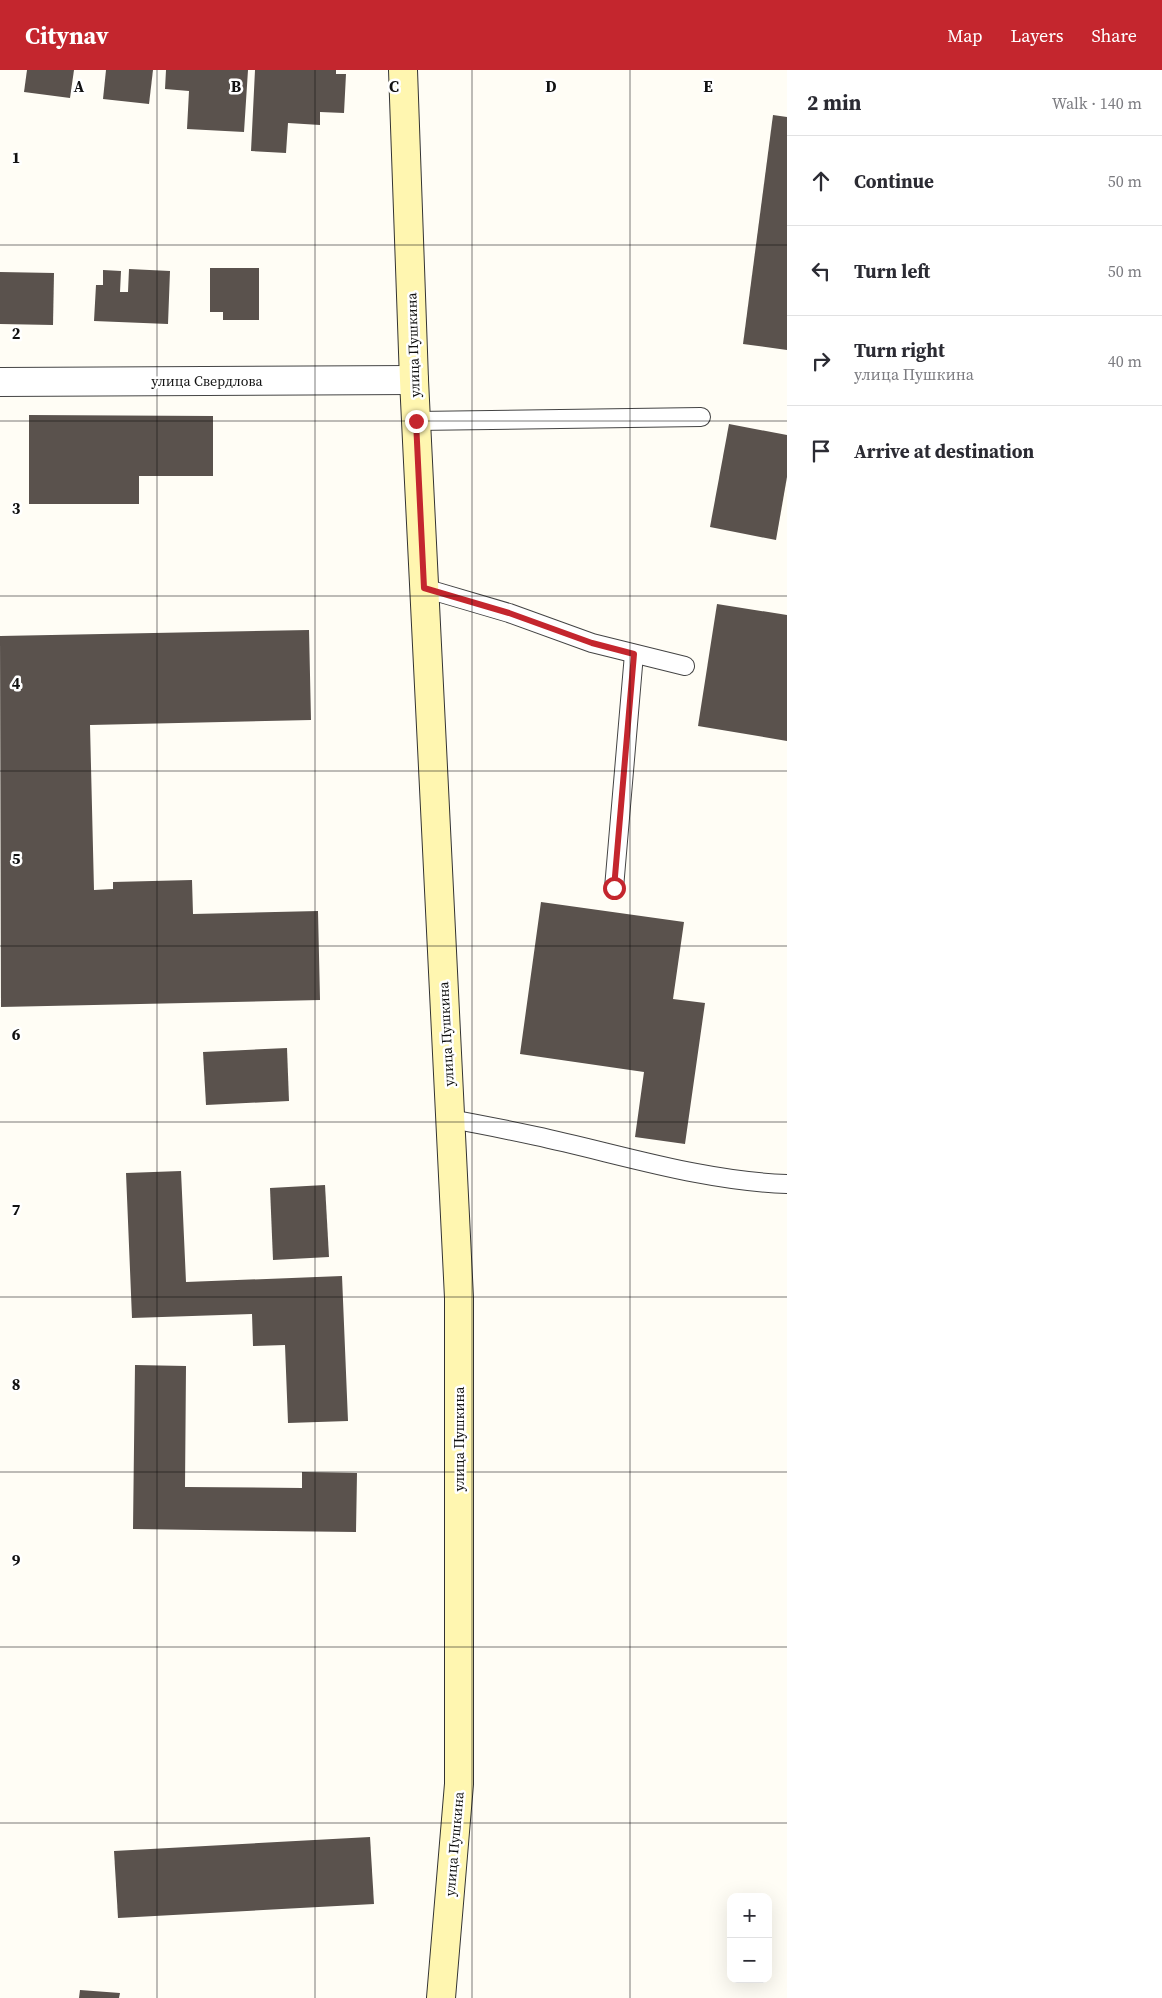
<!DOCTYPE html>
<html lang="en">
<head>
<meta charset="utf-8">
<style>
  body { margin:0; font-family:"Source Serif 4",serif; background:#f2f2f3; color:#2b2b33 }
  .controls { position:absolute; right:15px; bottom:15px; display:grid; overflow:hidden; border-radius:10px; box-shadow:0 5px 20px #0002 }
  .controls button { width:45px; height:45px; display:grid; place-items:center; padding:0; border:0; border-bottom:1px solid #e1e1e2; background:#fff; color:#2b2b33; font:25px sans-serif }
  .stop { position:absolute; width:15px; height:15px; margin:-11px; border:4px solid #c4262e; border-radius:50%; background:#fff }
  .stop.end { background:#c4262e; border-color:#fff; box-shadow:0 1px 5px #0008 }
  .list { margin:0; padding:0; list-style:none }
  h2 { display:flex; justify-content:space-between; align-items:center; height:65px; margin:0; padding:0 20px; font-size:21px }
  h2 small { font-size:16px; font-weight:400; color:#7c7c81 }
  .list li { display:grid; grid-template-columns:32px 1fr auto; gap:15px; align-items:center; box-sizing:border-box; height:90px; padding:0 20px; border-top:1px solid #e1e1e2 }
  .list b { display:block; font-size:19px; white-space:nowrap }
  .list p { margin:0; font-size:16px; white-space:nowrap; color:#7c7c81 }
  .list em { font-size:16px; font-style:normal; color:#7c7c81 }
  .icon { flex:none; width:28px; height:28px; fill:none; stroke:currentColor; stroke-width:2; stroke-linecap:round; stroke-linejoin:round }
  .map { position:relative; flex:none; width:787px; height:1928px; overflow:hidden }
  header { display:flex; align-items:center; gap:30px; box-sizing:border-box; height:70px; padding:0 25px; background:#c4262e; color:#fff }
  header strong { font-size:24px }
  nav { display:flex; gap:28px; margin-inline-start:auto; font-size:18px }
  main { display:flex }
  aside { flex:1; background:#fff }
  .map>svg:first-child { display:block }
  .building { fill:#5a524d }
  .lines { fill:none; stroke-linecap:round; stroke-linejoin:round }
  .lane-casing { stroke:#444; stroke-width:20 }
  .street-casing { stroke:#444; stroke-width:30 }
  .secondary-casing { stroke:#333; stroke-width:30 }
  .lane { stroke:#fff; stroke-width:18 }
  .street { stroke:#fff; stroke-width:28 }
  .secondary { stroke:#fff6b0; stroke-width:28 }
  .route { stroke:#c4262e; stroke-width:6 }
  .grid { fill:none; stroke:#111; stroke-width:1; stroke-opacity:0.55 }
  .labels { text-anchor:middle; stroke-width:5; stroke-linejoin:round; paint-order:stroke }
  .street-label { font-size:14px; fill:#111; stroke:#fff }
  .grid-label { font-size:16px; text-anchor:middle; font-weight:bold; fill:#111; stroke:#fff; stroke-width:5; stroke-linejoin:round; paint-order:stroke }
</style>
</head>
<body>
<header>
<strong>Citynav</strong>
<nav><a>Map</a><a>Layers</a><a>Share</a></nav>
</header>
<main>
<div class="map">
<svg width="787" height="1928" viewBox="0 0 787 1928">
  <rect width="100%" height="100%" fill="#fffdf5"/>
  <g class="building">
    <path d="M27,0H74L70,28L24,22Z"/>
    <path d="M106,0H153L149,34L103,29Z"/>
    <path d="M166,0H248L244,62L187,59L189,21L165,19Z"/>
    <path d="M255,0H336V4H346L344,43L320,42V55L288,53L286,83L251,81Z"/>
    <path d="M773,45L787,47V280L743,274Z"/>
    <path d="M210,198H259V250H223V242H210Z"/>
    <path d="M129,199L170,201L168,254L94,251L96,215H103V200L121,201L120,222H128Z"/>
    <path d="M0,202L54,203L53,255L0,254Z"/>
    <path d="M29,345L213,346V406H139V434H29Z"/>
    <path d="M729,354L787,365V407L776,470L710,457Z"/>
    <path d="M717,534L787,545V671L698,656Z"/>
    <path d="M309,560L311,650L90,655L94,820L113,819V812L192,810L193,844L318,841L320,930L1,937L0,566Z"/>
    <path d="M541,832L684,852L673,929L705,933L685,1074L635,1067L644,1002L520,984Z"/>
    <path d="M287,978L289,1031L206,1035L203,982Z"/>
    <path d="M181,1101L186,1212L342,1206L348,1351L288,1353L285,1275L253,1276L252,1244L132,1248L126,1103Z"/>
    <path d="M325,1115L329,1187L273,1190L270,1118Z"/>
    <path d="M135,1295L186,1296L185,1417L302,1418V1402L357,1403L356,1462L133,1459Z"/>
    <path d="M370,1767L374,1834L118,1848L114,1781Z"/>
    <path d="M80,1920L120,1923L119,1928H79Z"/>
  </g>
  <g class="lines">
    <defs>
      <g id="lane">
        <path d="M416,351L701,347"/>
        <path d="M424,518L509,543L592,573L685,596"/>
        <path d="M614,818L634,584"/>
        <path d="M450,1049C479,1054 508,1060 536,1066C620,1084 701,1111 787,1114"/>
      </g>
      <path id="street" d="M0,312L414,310"/>
      <path id="secondary" d="M403,0L414,310L459,1228V1714L441,1928"/>
    </defs>
    <use href="#lane" class="lane-casing"/>
    <use href="#street" class="street-casing"/>
    <use href="#secondary" class="secondary-casing"/>
    <use href="#lane" class="lane"/>
    <use href="#street" class="street"/>
    <use href="#secondary" class="secondary"/>
  </g>
  <g class="lines">
    <path class="route" d="M416,351L424,518L509,543L592,573L634,584L614,818"/>
  </g>
  <path class="grid" d="M157,0V1928M315,0V1928M472,0V1928M630,0V1928M0,175H787M0,351H787M0,526H787M0,701H787M0,876H787M0,1052H787M0,1227H787M0,1402H787M0,1577H787M0,1753H787"/>
  <g class="labels">
    <g class="street-label">
      <text transform="translate(413 275) rotate(-92)" y="5">улица Пушкина</text>
      <text x="207" y="316">улица Свердлова</text>
      <text transform="translate(446 964) rotate(-93)" y="5">улица Пушкина</text>
      <text transform="translate(459 1369) rotate(-90)" y="5">улица Пушкина</text>
      <text transform="translate(454 1774) rotate(-85)" y="5">улица Пушкина</text>
    </g>
  </g>
  <g class="grid-label">
    <text x="79" y="22">A</text>
    <text x="236" y="22">B</text>
    <text x="394" y="22">C</text>
    <text x="551" y="22">D</text>
    <text x="708" y="22">E</text>
    <text x="16" y="93">1</text>
    <text x="16" y="269">2</text>
    <text x="16" y="444">3</text>
    <text x="16" y="619">4</text>
    <text x="16" y="794">5</text>
    <text x="16" y="970">6</text>
    <text x="16" y="1145">7</text>
    <text x="16" y="1320">8</text>
    <text x="16" y="1496">9</text>
  </g>
</svg>
<div class="controls">
<button>+</button>
<button>−</button>
</div>
<div class="stop" style="left:614px;top:818px"></div>
<div class="stop end" style="left:416px;top:351px"></div>
</div>
<aside>
<h2>2 min<small>Walk · 140 m</small></h2>
<ul class="list">
<li><svg class="icon" aria-label="ahead" viewBox="0 0 24 24"><path d="M12 20V5M6 11l6-6 6 6"/></svg><div><b>Continue</b></div><em>50 m</em></li>
<li><svg class="icon" aria-label="left" viewBox="0 0 24 24"><path d="M17 20v-9H6M10 6l-5 5 5 5"/></svg><div><b>Turn left</b></div><em>50 m</em></li>
<li><svg class="icon" aria-label="right" viewBox="0 0 24 24"><path d="M7 20v-9h11M14 6l5 5-5 5"/></svg><div><b>Turn right</b><p>улица Пушкина</p></div><em>40 m</em></li>
<li><svg class="icon" aria-label="arrive" viewBox="0 0 24 24"><path d="M6 21V4h12l-3 4 3 4H6"/></svg><div><b>Arrive at destination</b></div></li>
</ul>
</aside>
</main>
</body>
</html>
